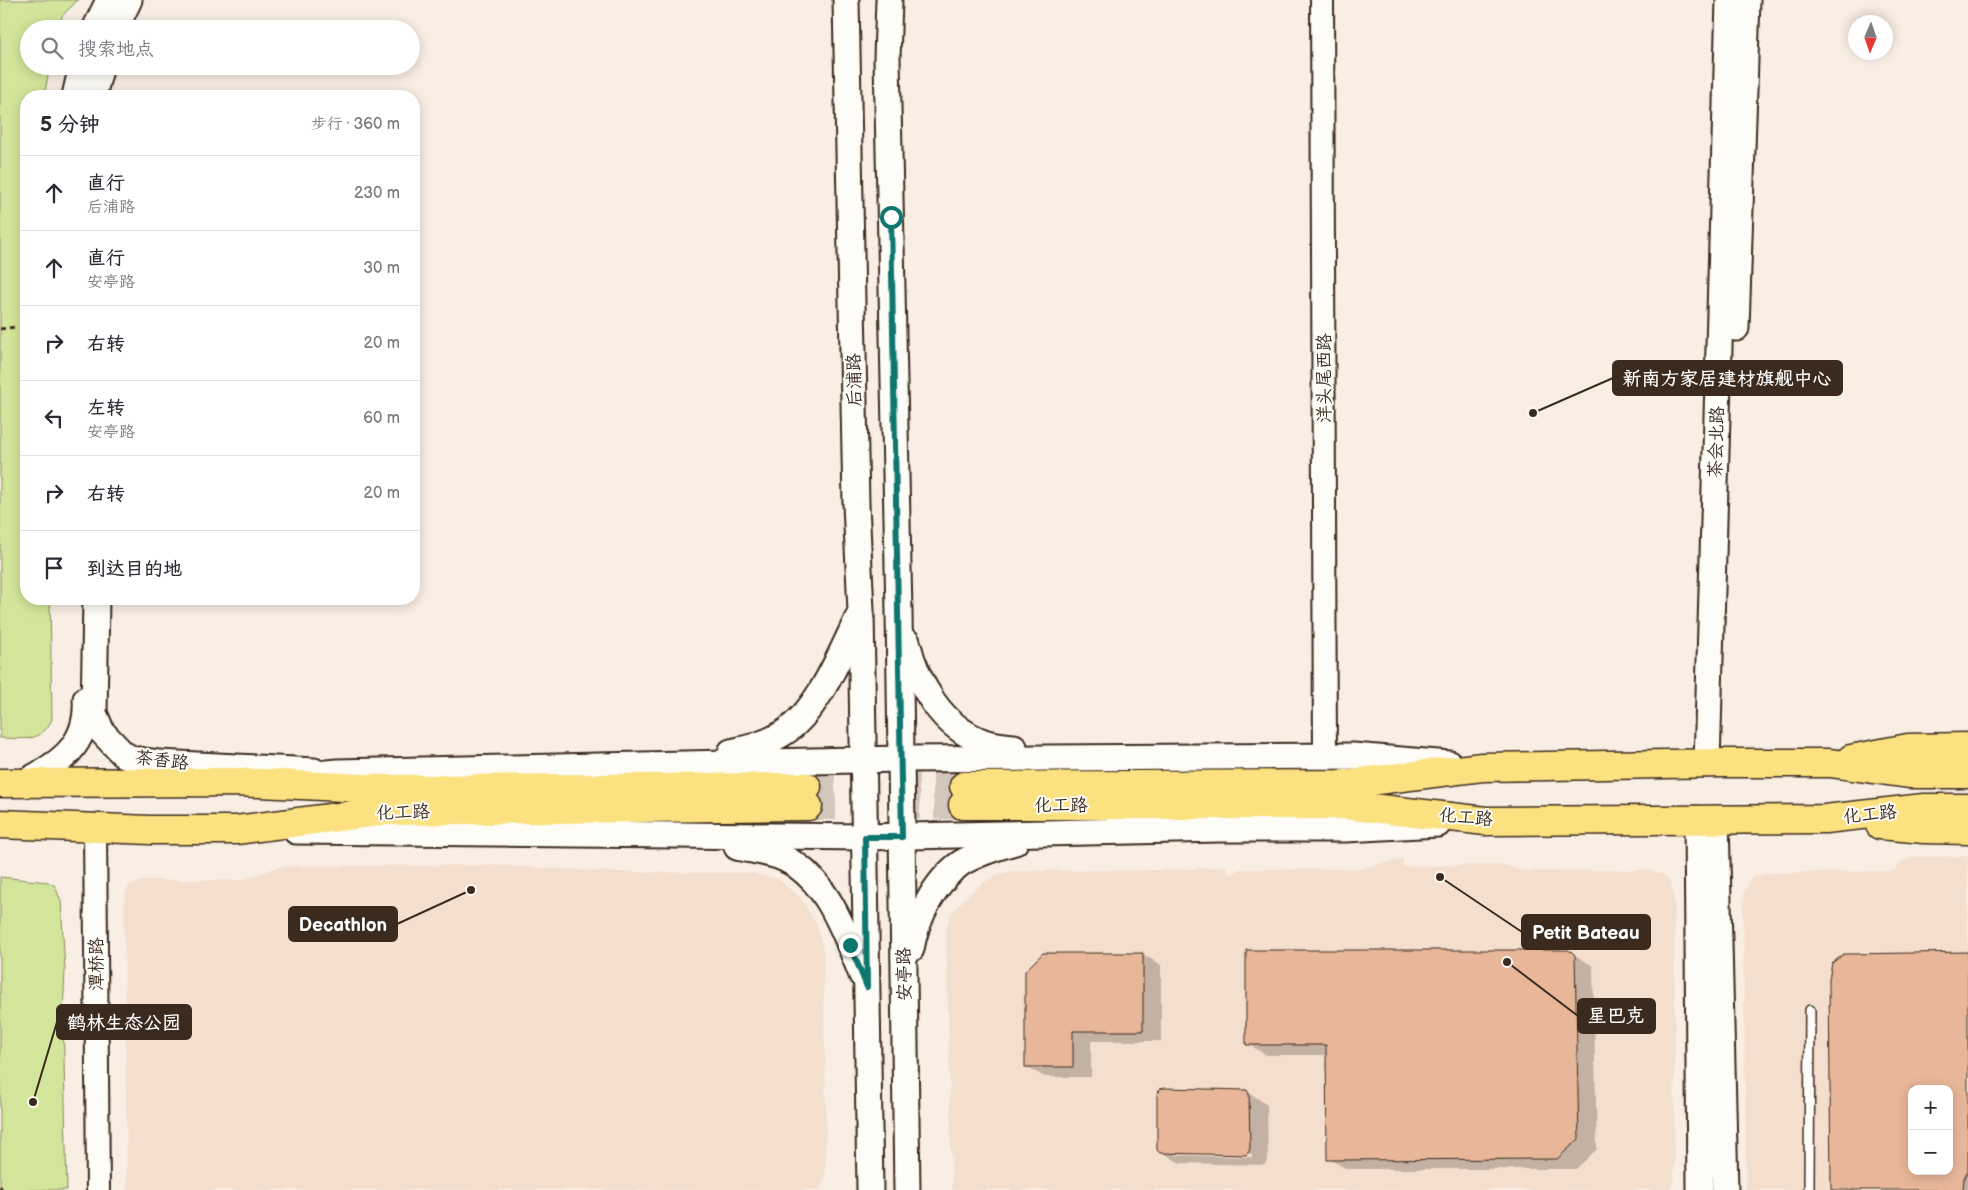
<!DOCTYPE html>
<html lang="zh">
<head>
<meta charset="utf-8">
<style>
  body { margin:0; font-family:"Balsamiq Sans","LXGW WenKai TC",sans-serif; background:#f7f7f7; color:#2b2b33 }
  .controls { position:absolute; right:15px; bottom:15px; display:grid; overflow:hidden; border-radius:10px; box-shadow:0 2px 12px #0003 }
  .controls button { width:45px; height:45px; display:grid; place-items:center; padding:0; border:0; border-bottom:1px solid #e1e1e2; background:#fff; color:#2b2b33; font:25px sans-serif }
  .compass { position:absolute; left:1848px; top:15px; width:45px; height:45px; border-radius:50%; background:#fff; box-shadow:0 2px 12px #0003; rotate:182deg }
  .stop { position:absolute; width:15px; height:15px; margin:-11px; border:4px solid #0f766e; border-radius:50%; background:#fff }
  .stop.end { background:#0f766e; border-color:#fff; box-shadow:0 1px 5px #0008 }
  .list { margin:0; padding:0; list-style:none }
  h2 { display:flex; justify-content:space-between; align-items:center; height:65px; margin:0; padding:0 20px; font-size:21px }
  h2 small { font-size:16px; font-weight:400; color:#7c7c81 }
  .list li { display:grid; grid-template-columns:32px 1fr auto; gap:15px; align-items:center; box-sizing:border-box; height:75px; padding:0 20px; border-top:1px solid #e1e1e2 }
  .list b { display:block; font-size:19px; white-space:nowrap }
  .list p { margin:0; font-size:16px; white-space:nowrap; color:#7c7c81 }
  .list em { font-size:16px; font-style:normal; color:#7c7c81 }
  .icon { flex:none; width:28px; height:28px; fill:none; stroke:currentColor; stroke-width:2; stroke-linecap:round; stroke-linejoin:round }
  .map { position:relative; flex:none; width:1968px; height:1190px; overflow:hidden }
  .search { position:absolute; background:#fff; box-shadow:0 2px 12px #0003; left:20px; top:20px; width:400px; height:55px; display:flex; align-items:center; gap:12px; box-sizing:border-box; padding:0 18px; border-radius:28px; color:#7c7c81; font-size:19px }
  .panel { position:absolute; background:#fff; box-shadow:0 2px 12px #0003; left:20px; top:90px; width:400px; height:515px; border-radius:20px }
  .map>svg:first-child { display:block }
  .built { fill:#f4dece; fill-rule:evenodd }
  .green { fill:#d2e59a; stroke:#86885c }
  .shadow { fill:#0003; fill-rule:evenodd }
  .building { fill:#e8b799; stroke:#3b2a1e; fill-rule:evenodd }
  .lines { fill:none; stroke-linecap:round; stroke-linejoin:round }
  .trunk-tunnel { stroke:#d3c7bc; stroke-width:28; stroke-dasharray:28 14; stroke-linecap:butt }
  .service-casing { stroke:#3b2a1e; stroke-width:12 }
  .tertiary-casing { stroke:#3b2a1e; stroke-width:26 }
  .secondary-casing { stroke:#3b2a1e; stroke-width:29 }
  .trunk-casing { stroke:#3b2a1e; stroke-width:31 }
  .path { stroke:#3b2a1e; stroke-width:3; stroke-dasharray:5 4; stroke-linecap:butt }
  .service { stroke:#fdfcf7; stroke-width:9 }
  .tertiary { stroke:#fdfcf7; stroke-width:22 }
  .secondary { stroke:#fdfcf7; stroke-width:25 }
  .trunk { stroke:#fbe180; stroke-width:28 }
  .route { stroke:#0f766e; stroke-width:6 }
  .labels { text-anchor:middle; stroke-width:4; stroke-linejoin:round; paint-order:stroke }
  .street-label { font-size:18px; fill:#3b2a1e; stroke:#fdfcf7 }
  .leader { fill:none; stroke:#3b2a1e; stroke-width:2 }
  .callout-dot { fill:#3b2a1e; stroke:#fdfcf7; stroke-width:2 }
  .callout { fill:#3b2a1e; stroke:#3b2a1e; stroke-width:2 }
  .callout-label { font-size:19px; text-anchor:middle; font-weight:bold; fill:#fff }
</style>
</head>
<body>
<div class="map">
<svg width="1968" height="1190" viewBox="0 0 1968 1190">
  <rect width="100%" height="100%" fill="#f9eee4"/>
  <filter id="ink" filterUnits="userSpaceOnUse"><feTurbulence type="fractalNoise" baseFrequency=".02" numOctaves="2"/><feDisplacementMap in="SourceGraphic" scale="10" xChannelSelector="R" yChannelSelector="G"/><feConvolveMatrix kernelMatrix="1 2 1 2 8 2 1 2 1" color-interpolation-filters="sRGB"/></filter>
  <g filter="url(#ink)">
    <g class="built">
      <path d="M1968,856V1190H1746L1743,908L1744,894L1749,881L1754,876L1768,873L1894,871L1901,862L1912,857ZM1912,1089H1949V1171H1912Z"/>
      <path d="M1403,859V866L1504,865L1523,871L1646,870L1662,874L1668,879L1672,886L1674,904L1675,1022L1674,1179L1670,1190H952L946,930L950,915L964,899L983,883L998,874L1013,871L1174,870L1226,866L1229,875L1239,869H1358Z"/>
      <path d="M492,865L619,872L751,873L778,879L801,898L817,925L823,950L826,1105L825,1178L820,1190H127L124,905L126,892L130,885L147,880H242L278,867L293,866Z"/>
    </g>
    <g class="green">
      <path d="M0,0H78L62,16L59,29H29V66H50L44,96H26V599H50L52,719C41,744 23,738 0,738Z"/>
      <path d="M0,877L48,882L55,886L61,901L65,970L63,1015L67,1190H0Z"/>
    </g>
    <g class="shadow">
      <path d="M1568,951L1593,966L1597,1149L1576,1169H1347L1329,1159L1328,1055H1266L1248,1044Z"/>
      <path d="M1143,954L1161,965V1041H1091V1077H1045L1026,1067Z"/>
      <path d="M1968,954V1190H1832ZM1912,1089H1949V1171H1912Z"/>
      <path d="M1247,1091L1267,1105L1268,1160L1264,1165L1180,1163L1161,1152ZM1175,1152L1252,1154V1157L1175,1155Z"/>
    </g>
    <g class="building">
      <path d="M1246,950H1568L1572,952L1575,955L1579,1139L1557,1159L1327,1160L1326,1045H1246Z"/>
      <path d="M1968,952V1170L1964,1178L1963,1190H1831L1829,979L1832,963L1844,954H1851ZM1912,1089H1949V1171H1912Z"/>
      <path d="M1043,953H1143V1031H1073V1067H1025V971Z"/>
      <path d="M1164,1088L1247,1090L1249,1094L1250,1149L1248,1153L1246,1155L1160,1153L1157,1150V1094L1160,1089Z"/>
    </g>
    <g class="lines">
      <g class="trunk-tunnel">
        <path d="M807,787L964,786"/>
        <path d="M808,806L963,805"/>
      </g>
      <defs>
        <path id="service" d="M1809,1190L1810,1010"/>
        <g id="tertiary">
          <path d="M1322,0L1325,756"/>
          <path d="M95,828L98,1190"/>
        </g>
        <g id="secondary">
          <path d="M846,0L856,504L861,611L870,1190"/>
          <path d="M889,0L887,59L899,612L907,1190"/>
          <path d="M95,29L109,0"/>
          <path d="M115,29L129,0"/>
          <path d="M75,96L82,66"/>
          <path d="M93,96L101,66"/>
          <path d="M1736,328L1747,0"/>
          <path d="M96,599L94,713L102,732L123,754L132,759L159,763L314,771"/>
          <path d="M907,642C917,683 941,727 984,742C993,745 1004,746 1014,747"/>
          <path d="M731,752C749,748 766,744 782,734C819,711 840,654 859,616"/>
          <path d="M1707,764L1729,0"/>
          <path d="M296,776L337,772L901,759L1353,756L1450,764"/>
          <path d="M23,783C60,764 89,745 86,699"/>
          <path d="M1697,819L1700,1190"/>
          <path d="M1716,819L1725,1190"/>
          <path d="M296,831L865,837L1220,829H1346L1438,824"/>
          <path d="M737,847C750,850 765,852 778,856C826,873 845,933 862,975"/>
          <path d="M911,949C916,919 935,881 961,863C978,853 997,847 1015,842"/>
        </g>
        <g id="trunk">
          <path d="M1851,759L1908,748L1968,747"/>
          <path d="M0,783L236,782L385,789L807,787"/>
          <path d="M964,786L1345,784L1482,767L1724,763H1830L1909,774H1968"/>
          <path d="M963,805H1345L1486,821L1825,819L1924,808H1968"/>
          <path d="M0,824L150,830H236L385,811L808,806"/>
          <path d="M1880,825L1924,829L1968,830"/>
        </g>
      </defs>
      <use href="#service" class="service-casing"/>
      <use href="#tertiary" class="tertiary-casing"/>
      <use href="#secondary" class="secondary-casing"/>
      <use href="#trunk" class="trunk-casing"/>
      <g class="path">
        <path d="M0,329L16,327"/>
        <path d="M0,1186L2,1190"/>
      </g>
      <use href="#service" class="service"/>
      <use href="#tertiary" class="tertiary"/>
      <use href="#secondary" class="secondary"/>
      <use href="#trunk" class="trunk"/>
    </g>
  </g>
  <g class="lines" filter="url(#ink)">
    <path class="route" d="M850,945L867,987L865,837H902L891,217"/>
  </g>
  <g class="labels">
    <g class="street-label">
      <text transform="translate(1324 378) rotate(-90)" y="6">洋头尾西路</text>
      <text transform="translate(854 380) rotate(-91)" y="6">后浦路</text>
      <text transform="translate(1716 442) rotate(-88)" y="6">茶会北路</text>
      <text transform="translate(162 760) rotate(7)" y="6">茶香路</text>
      <text x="1061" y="811">化工路</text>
      <text transform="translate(403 812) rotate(-2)" y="6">化工路</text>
      <text transform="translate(1870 814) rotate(-6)" y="6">化工路</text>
      <text transform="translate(1466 817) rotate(5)" y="6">化工路</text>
      <text transform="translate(96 964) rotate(-90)" y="6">潭桥路</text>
      <text transform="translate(904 974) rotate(-91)" y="6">安亭路</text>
    </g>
  </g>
  <path class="leader" d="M1533 413L1613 378M471 890L397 924M1440 877L1522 932M1507 962L1578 1016M33 1102L57 1022"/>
  <g class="callout-dot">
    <circle cx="1533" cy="413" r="5"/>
    <circle cx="471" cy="890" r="5"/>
    <circle cx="1440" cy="877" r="5"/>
    <circle cx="1507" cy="962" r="5"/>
    <circle cx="33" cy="1102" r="5"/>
  </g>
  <g class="callout">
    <rect x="1613" y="361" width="229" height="34" rx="5"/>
    <rect x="289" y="907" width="108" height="34" rx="5"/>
    <rect x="1522" y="915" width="128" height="34" rx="5"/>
    <rect x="1578" y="999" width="77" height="34" rx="5"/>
    <rect x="57" y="1005" width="134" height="34" rx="5"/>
  </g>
  <g class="callout-label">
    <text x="1727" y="385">新南方家居建材旗舰中心</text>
    <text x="343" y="931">Decathlon</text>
    <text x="1586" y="939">Petit Bateau</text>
    <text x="1616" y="1022">星巴克</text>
    <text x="124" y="1029">鹤林生态公园</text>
  </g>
</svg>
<div class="controls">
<button>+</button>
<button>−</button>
</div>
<svg class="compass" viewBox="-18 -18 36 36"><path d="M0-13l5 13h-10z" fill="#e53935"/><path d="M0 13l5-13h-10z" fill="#7c7c81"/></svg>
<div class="stop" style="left:891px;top:217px"></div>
<div class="stop end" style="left:850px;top:945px"></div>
<div class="search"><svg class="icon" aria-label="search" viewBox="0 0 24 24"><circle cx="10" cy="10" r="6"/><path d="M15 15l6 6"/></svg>搜索地点</div>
<section class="panel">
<h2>5 分钟<small>步行 · 360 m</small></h2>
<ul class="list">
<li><svg class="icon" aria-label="ahead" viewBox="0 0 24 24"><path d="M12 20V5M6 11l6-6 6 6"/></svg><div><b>直行</b><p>后浦路</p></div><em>230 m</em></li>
<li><svg class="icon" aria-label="ahead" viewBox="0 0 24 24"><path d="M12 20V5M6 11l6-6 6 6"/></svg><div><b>直行</b><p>安亭路</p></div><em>30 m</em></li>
<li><svg class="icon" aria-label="right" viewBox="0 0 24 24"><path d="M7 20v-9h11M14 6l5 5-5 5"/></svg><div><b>右转</b></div><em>20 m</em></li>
<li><svg class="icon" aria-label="left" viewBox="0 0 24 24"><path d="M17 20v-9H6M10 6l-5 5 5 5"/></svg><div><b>左转</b><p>安亭路</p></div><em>60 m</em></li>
<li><svg class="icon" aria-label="right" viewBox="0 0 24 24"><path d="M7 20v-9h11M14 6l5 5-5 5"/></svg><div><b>右转</b></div><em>20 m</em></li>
<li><svg class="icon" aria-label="arrive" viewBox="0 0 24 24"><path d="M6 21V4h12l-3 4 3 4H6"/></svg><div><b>到达目的地</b></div></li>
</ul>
</section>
</div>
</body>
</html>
